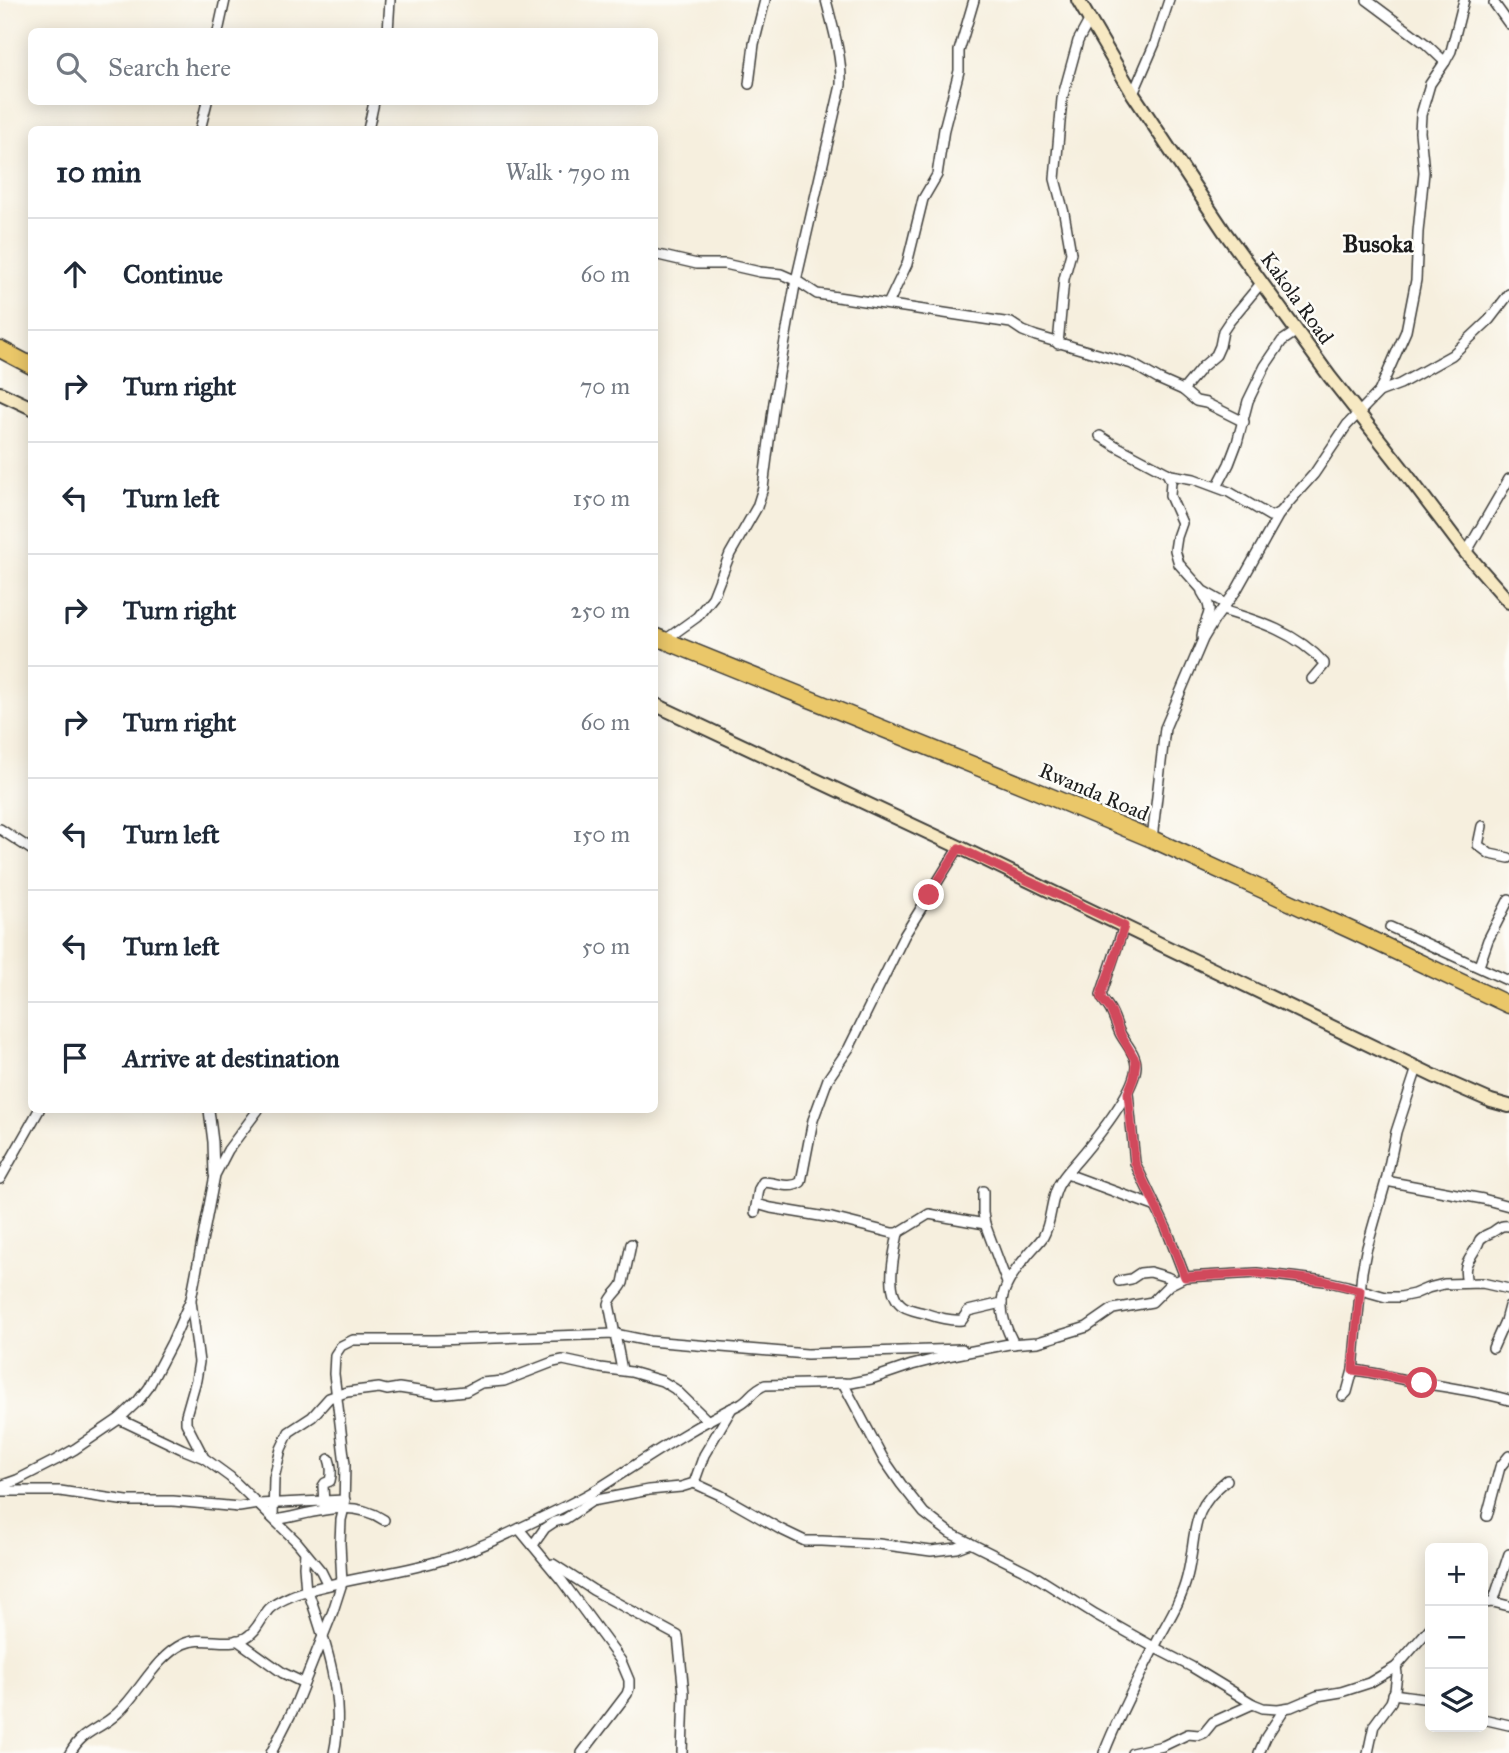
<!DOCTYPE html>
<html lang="en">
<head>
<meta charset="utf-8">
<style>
  body { margin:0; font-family:"IM FELL Great Primer",serif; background:#f2f2f3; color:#1f2937 }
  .controls { position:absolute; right:21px; bottom:21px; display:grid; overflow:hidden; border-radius:10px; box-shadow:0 4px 18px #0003 }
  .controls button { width:63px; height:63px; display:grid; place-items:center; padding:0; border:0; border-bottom:2px solid #e0e1e3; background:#fff; color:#1f2937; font:35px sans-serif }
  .stop { position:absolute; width:21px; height:21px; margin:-16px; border:5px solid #d1495b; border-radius:50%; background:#fff }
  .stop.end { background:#d1495b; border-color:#fff; box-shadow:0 2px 7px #0008 }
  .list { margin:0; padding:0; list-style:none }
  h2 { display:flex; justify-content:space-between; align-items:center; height:91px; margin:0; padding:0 28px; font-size:30px }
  h2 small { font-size:23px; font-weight:400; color:#747a83 }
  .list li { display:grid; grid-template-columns:46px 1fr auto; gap:21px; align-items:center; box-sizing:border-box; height:112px; padding:0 28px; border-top:2px solid #e0e1e3 }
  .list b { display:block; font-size:26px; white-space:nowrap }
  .list em { font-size:23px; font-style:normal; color:#747a83 }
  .icon { flex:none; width:38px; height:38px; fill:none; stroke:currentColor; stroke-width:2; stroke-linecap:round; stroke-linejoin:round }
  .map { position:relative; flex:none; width:1509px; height:1753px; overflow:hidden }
  .search { position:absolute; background:#fff; box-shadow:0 4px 18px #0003; left:28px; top:28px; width:630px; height:77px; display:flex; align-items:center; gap:18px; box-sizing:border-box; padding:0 24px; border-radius:10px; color:#747a83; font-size:26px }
  .panel { position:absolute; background:#fff; box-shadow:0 4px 18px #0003; left:28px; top:126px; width:630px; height:987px; border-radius:10px }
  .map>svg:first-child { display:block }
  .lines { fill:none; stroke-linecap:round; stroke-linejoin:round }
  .street-casing { stroke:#3d3c39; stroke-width:12 }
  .secondary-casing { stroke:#3d3c39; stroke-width:16 }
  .highway-casing { stroke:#3d3c39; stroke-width:19 }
  .street { stroke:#fff; stroke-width:9 }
  .secondary { stroke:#f7e9c3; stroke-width:12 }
  .highway { stroke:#eac769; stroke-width:16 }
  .route { stroke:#d1495b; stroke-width:9 }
  .labels { text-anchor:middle; stroke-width:5; stroke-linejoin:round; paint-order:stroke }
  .street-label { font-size:21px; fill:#1c1c1c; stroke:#fdfcf7 }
  .quarter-label { font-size:24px; font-weight:bold; fill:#1c1c1c; stroke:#fdfcf7 }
</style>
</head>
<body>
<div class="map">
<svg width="1509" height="1753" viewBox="0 0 1509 1753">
  <rect width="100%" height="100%" fill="#fdfcf7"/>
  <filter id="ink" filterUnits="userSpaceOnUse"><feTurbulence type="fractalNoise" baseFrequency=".0143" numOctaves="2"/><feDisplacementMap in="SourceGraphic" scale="14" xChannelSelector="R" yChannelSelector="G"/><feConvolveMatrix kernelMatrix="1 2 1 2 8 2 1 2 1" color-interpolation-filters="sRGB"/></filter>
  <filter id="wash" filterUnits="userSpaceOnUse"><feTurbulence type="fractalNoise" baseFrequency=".00686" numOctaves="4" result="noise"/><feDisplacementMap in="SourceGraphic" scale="28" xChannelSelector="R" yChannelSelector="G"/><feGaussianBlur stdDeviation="1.57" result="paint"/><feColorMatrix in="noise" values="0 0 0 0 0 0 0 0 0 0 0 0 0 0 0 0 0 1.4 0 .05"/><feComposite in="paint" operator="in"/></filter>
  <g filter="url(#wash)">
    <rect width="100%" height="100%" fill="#f6efde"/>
  </g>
  <g filter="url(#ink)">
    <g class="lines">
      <defs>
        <g id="street">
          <path d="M1367,0L1426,44L1445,62"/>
          <path d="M1494,3L1509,24"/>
          <path d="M218,32L225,0"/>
          <path d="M388,32L390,0"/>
          <path d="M749,84L754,44L765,0"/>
          <path d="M1133,94L1155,43L1169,0"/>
          <path d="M200,130L207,102"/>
          <path d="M368,130L374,102"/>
          <path d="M654,254L697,264H725L760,272L781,274L797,281L817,294L1011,323L1023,331L1036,336L1132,364L1158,379L1183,390L1196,401L1206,403L1244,422"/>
          <path d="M888,304L907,264L923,199L937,175L944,129L959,71V51L974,0"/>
          <path d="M1058,344L1064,279L1071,253L1064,213L1055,179L1062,99L1078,41L1090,19"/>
          <path d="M1183,390L1202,367L1216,355L1220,346L1223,331L1229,322L1262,282"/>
          <path d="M1379,392L1400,384L1452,355L1489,320L1509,294"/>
          <path d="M1100,436L1116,446L1171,475L1194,479L1229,492L1270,516H1273L1280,512"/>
          <path d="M1167,473L1171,481L1170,496L1182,523L1177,537L1175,550L1179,564L1203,591L1226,604"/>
          <path d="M1217,487L1229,464L1237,443L1248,401L1265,366L1282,341L1297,331"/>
          <path d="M1466,553L1509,479"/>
          <path d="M1222,610C1259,621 1297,633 1324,663V665L1312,679"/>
          <path d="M1202,637C1204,613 1217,616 1202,592"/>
          <path d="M665,640L697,617L713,597L730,554L757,507L763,488L774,402L795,285L841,85C842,56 833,28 826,0"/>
          <path d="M1482,826L1478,845L1490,854L1509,858"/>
          <path d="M0,829L32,850"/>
          <path d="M1152,839L1165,728L1203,639L1215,619L1236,591L1278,516L1288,503L1314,474L1347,425L1379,392L1406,331L1416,280L1418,232L1424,172L1420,132L1421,115L1430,84L1445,62L1451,51L1464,0"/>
          <path d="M1390,927L1509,981"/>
          <path d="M1479,966L1488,940L1509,899"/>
          <path d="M1128,1093L1135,1163L1167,1230L1185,1277"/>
          <path d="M209,1110L213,1142L214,1174"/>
          <path d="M1067,1174L1154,1206"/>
          <path d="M0,1179L39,1110"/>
          <path d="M1386,1181L1483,1199L1509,1206"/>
          <path d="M983,1191V1213L985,1224L1007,1283"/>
          <path d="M757,1204L771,1208L832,1218L892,1233H898L929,1214L985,1224"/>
          <path d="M755,1212L759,1189L763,1182C776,1182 790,1190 801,1182L813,1120L828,1079L849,1048L904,936L959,847"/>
          <path d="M898,1233C895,1252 883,1293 903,1306C909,1310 917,1311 924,1313C937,1317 949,1321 962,1320L968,1311L1002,1303"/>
          <path d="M1119,1281L1131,1279L1140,1273L1150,1272L1167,1277L1175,1281"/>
          <path d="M1467,1283C1462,1263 1469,1262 1477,1246C1480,1241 1478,1240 1483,1237C1486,1234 1490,1234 1494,1231C1500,1227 1501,1225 1509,1226"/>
          <path d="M191,1301L199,1362L196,1380L186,1415V1423L204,1458L230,1477L297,1542L321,1571L328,1585"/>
          <path d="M1011,1344H1014C994,1306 999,1290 1026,1257C1031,1250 1038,1244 1043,1237C1052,1221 1050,1202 1058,1186C1063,1176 1071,1168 1078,1160C1095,1140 1135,1092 1136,1066C1136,1053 1125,1043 1120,1033C1116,1025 1114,1015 1109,1008C1106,1003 1103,1001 1101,995L1124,926"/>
          <path d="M1493,1348L1505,1321L1509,1306"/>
          <path d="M622,1370L609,1304C611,1295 620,1291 623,1283L631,1244"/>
          <path d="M1353,1370C1375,1372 1396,1379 1418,1382C1448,1388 1479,1391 1509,1400"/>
          <path d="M843,1383L883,1458L901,1484L924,1513L950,1533L1030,1573L1095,1614L1159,1650L1192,1667L1253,1704L1263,1708L1278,1709L1291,1707L1317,1696L1341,1692L1369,1683L1396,1667L1430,1628"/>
          <path d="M1343,1396L1347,1392L1353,1370L1362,1272L1366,1251L1386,1181L1396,1132L1417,1068"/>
          <path d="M119,1419L182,1449L204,1458"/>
          <path d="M694,1483L720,1495L780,1529L805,1541H822L879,1544L931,1551L957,1548L970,1543"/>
          <path d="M0,1486L17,1480L56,1460L75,1449L119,1419L138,1401L148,1388L172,1342L191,1299L215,1175L228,1150L258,1110"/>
          <path d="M0,1491H60L127,1501H173L239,1507L258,1504L345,1500"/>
          <path d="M324,1505L323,1486L325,1483L330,1481C332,1473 332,1467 329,1459"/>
          <path d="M1487,1516L1500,1467L1509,1456"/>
          <path d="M273,1518L274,1478L281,1449L289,1432L312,1417L329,1398L347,1392L379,1388L387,1390L399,1388L438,1394L466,1391L481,1383L504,1381L553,1362L563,1360L600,1368L631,1372L662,1381L675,1389L708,1421"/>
          <path d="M275,1520C312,1514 350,1497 384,1520"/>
          <path d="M519,1529L562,1581L621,1661L629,1680V1688L627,1694L582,1753"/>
          <path d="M533,1545L545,1528L554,1522L565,1519L592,1501L649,1490L681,1487L694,1483L704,1455L732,1408"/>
          <path d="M305,1552L304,1566L306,1592"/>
          <path d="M553,1564L593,1590L678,1636L684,1693L682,1753"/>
          <path d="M308,1591C325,1640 346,1700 334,1753"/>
          <path d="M1493,1602L1509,1554"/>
          <path d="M1483,1603L1493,1602L1509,1606"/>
          <path d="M237,1640L283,1673L304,1683"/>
          <path d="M1393,1694L1430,1699"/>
          <path d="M1483,1719L1509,1725"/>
          <path d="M70,1753C82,1733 92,1732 109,1720C137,1700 152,1659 183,1644C202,1635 227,1647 245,1638C257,1632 261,1618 269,1609C276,1602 287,1598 296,1594C341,1579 390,1575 435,1562C472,1552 508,1534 543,1517C562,1508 581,1499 599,1488C645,1459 690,1428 740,1404C750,1399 752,1390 765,1385L851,1383L871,1379L912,1365L947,1356L1009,1344L1038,1342L1087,1327L1113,1309L1152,1302L1169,1285L1185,1277L1257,1273L1325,1281L1347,1286L1386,1297H1400L1414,1294L1428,1288L1444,1284L1482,1283L1509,1289"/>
          <path d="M271,1753L295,1706L333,1611L342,1583L340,1543L341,1520L344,1508L345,1464L334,1374L335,1355L341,1346L353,1340H436L615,1334L649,1341L807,1354L962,1349"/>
          <path d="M1104,1753C1120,1712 1140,1675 1160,1636C1171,1616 1182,1598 1187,1577C1198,1534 1187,1512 1227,1480"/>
          <path d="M1132,1753L1163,1746L1188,1734L1199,1735L1204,1733L1213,1722L1253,1704"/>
          <path d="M1259,1753L1266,1737L1285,1708"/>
          <path d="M1368,1753L1374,1725L1391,1702L1395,1690L1397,1674L1396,1667"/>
        </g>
        <g id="secondary">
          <path d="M1078,0L1133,94L1224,231L1330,377L1401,467L1466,553L1509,602"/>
          <path d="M0,393L32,408"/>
          <path d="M654,704L959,847L1436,1077L1491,1101L1509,1106"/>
        </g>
        <g id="highway">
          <path d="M0,349L32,366"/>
          <path d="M654,636L1032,789L1152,839L1353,931L1509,1005"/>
        </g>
      </defs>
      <use href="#street" class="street-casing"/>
      <use href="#secondary" class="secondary-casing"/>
      <use href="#highway" class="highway-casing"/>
      <use href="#street" class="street"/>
      <use href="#secondary" class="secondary"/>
      <use href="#highway" class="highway"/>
    </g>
  </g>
  <g class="lines" filter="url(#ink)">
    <path class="route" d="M929,895L959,848L1124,926L1114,959L1102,991L1101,998L1110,1009L1122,1037L1136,1061L1134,1077L1128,1093L1135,1163L1167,1230L1185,1277L1257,1273L1325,1281L1360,1290L1353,1370L1368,1372L1422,1383"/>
  </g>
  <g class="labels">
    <g class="street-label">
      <text transform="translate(1297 298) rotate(54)" y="7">Kakola Road</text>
      <text transform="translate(1094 792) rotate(23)" y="7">Rwanda Road</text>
    </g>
    <g class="quarter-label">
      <text x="1378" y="252">Busoka</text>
    </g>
  </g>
</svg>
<div class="controls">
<button>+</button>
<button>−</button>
<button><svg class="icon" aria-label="layers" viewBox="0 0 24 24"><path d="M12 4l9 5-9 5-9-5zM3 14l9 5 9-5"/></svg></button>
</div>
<div class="stop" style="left:1422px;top:1383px"></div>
<div class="stop end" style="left:929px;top:895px"></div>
<div class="search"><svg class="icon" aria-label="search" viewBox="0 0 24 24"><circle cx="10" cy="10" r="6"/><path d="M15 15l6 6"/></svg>Search here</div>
<section class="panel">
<h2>10 min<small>Walk · 790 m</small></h2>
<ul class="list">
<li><svg class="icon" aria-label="ahead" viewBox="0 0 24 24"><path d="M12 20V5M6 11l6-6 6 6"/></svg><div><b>Continue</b></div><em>60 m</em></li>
<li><svg class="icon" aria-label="right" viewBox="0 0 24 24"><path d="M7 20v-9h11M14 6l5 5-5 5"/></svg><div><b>Turn right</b></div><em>70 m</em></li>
<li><svg class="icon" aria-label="left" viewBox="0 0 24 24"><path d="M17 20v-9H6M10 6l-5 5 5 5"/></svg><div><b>Turn left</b></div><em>150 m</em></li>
<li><svg class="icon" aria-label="right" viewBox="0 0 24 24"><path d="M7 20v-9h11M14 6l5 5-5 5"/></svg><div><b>Turn right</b></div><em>250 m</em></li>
<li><svg class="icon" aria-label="right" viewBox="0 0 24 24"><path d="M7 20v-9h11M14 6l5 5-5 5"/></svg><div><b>Turn right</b></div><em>60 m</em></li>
<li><svg class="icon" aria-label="left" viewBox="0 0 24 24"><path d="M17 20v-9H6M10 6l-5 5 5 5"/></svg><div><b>Turn left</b></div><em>150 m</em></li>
<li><svg class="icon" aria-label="left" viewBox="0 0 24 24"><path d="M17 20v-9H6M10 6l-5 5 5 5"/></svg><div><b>Turn left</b></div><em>50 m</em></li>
<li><svg class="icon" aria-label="arrive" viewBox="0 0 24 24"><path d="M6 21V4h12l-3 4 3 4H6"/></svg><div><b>Arrive at destination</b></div></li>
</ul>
</section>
</div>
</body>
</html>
